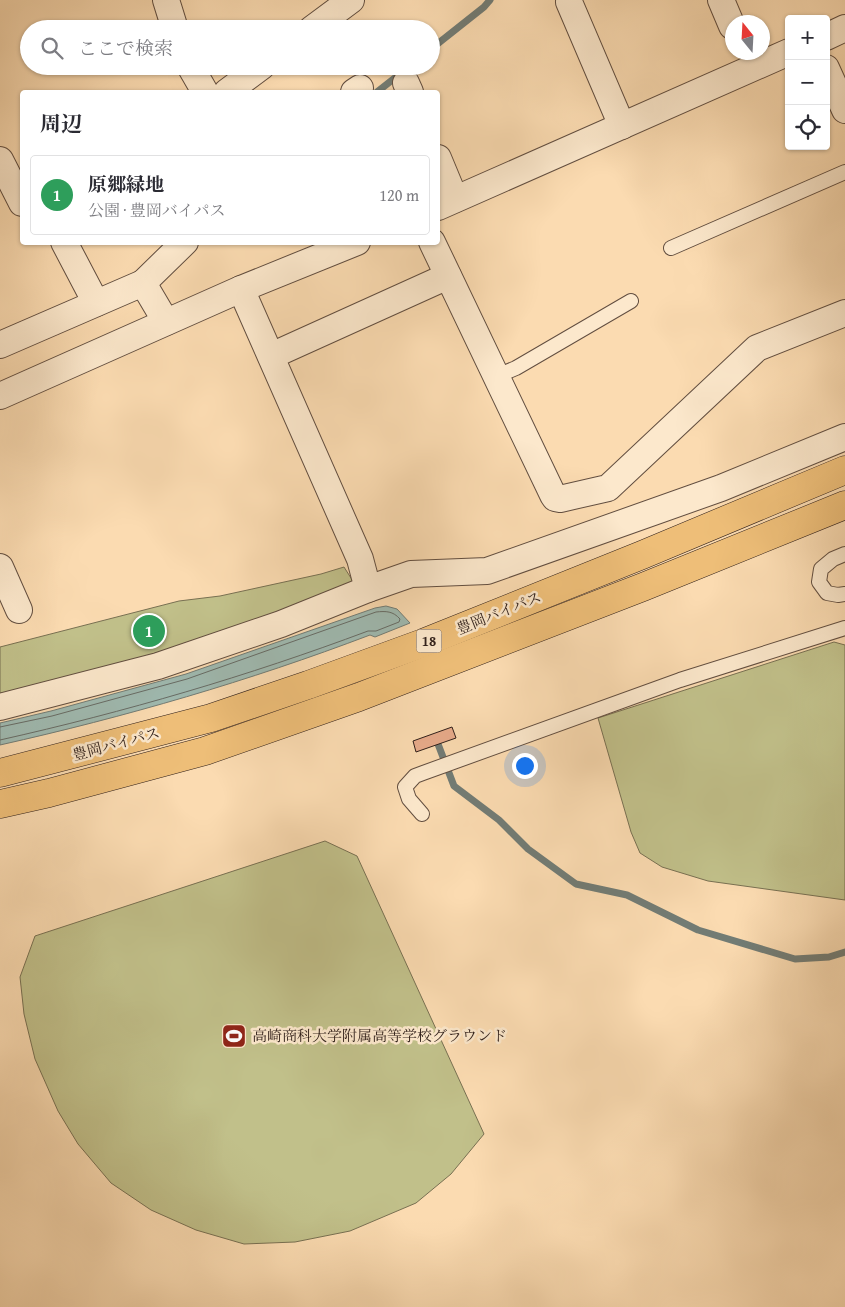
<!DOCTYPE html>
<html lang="ja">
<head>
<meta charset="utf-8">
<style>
  body { margin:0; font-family:"Gentium Book Plus","Noto Serif JP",serif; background:#f7f7f7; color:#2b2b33 }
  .controls { position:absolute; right:15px; top:15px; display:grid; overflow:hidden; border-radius:5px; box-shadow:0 1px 4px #0004 }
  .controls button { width:45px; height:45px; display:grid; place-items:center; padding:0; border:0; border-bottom:1px solid #e1e1e2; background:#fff; color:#2b2b33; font:25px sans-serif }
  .compass { position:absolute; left:725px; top:15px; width:45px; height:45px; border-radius:50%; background:#fff; box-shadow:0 1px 4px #0004; rotate:342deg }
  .you { position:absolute; left:524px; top:765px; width:18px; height:18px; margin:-12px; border:4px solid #fff; border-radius:50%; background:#1a73e8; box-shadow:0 0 0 8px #1a73e833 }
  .badge { display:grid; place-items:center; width:32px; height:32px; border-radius:50%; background:#b45309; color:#fff; font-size:16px; font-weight:700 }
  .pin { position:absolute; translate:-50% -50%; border:2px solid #fff; box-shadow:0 1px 5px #0006 }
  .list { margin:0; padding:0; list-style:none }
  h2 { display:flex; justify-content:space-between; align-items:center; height:65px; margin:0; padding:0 20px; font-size:21px }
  h2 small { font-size:16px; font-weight:400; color:#7c7c81 }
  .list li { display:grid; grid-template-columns:32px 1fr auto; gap:15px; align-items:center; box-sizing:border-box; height:80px; margin:0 10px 10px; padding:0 10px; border:1px solid #e1e1e2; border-radius:5px }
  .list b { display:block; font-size:19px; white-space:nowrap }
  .list p { margin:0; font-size:16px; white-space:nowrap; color:#7c7c81 }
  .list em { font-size:16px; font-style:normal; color:#7c7c81 }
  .icon { flex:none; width:28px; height:28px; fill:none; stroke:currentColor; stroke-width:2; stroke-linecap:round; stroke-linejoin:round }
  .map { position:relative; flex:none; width:845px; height:1307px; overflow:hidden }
  .search { position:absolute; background:#fff; box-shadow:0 1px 4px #0004; left:20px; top:20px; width:420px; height:55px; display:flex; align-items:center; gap:12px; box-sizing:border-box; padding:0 18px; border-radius:28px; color:#7c7c81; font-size:19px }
  .panel { position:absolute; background:#fff; box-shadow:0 1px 4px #0004; left:20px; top:90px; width:420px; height:155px; border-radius:5px }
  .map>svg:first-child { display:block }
  .green { fill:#c1c08a; stroke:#787052 }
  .water { fill:#9fbab1; stroke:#727c75 }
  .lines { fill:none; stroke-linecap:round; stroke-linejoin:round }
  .shore { stroke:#676c66; stroke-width:1 }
  .stream { stroke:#727c75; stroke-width:7 }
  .building { fill:#e8ab8b; stroke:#2f1f1a }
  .service-casing { stroke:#624e40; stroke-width:16 }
  .minor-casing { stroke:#624e40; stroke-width:28 }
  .trunk-casing { stroke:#2f1f1a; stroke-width:29 }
  .service { stroke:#fce8cc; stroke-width:14 }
  .minor { stroke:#fce8cc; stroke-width:26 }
  .trunk { stroke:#eebe78; stroke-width:28 }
  .labels { text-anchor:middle; stroke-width:5; stroke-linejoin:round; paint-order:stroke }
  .shield { fill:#fce8cc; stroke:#6c5b4f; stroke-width:1 }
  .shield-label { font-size:14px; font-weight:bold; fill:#2f1f1a }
  .street-label { font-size:15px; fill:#2f1f1a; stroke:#fce8cc }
  .poi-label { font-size:15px; fill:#2f1f1a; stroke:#fce8cc; text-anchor:start }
</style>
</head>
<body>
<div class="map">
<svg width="845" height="1307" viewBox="0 0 845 1307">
  <rect width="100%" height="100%" fill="#fbdbb1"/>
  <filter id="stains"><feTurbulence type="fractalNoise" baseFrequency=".004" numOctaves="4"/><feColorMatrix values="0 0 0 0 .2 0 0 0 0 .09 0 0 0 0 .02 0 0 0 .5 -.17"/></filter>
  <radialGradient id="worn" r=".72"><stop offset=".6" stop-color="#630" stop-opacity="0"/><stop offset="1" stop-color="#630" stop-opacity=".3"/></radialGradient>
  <g class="green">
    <path d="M344,567L356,586L234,634L0,700V647L179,601L220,596L321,574Z"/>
    <path d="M834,642L845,645V900L708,881L662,867L640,853L631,832L598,718Z"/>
    <path d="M325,841L357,856L484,1134L451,1174L416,1203L350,1231L295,1242L244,1244L196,1230L151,1210L111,1183L78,1144L58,1111L35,1059L24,1014L20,977L35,936Z"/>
  </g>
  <path class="water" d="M386,606L397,609L410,623L375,637L370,635C249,681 125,717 0,745V723L51,711L186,674L375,608Z"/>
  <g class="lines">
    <path class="shore" d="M0,727L52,716L187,679L376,612C386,611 393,611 400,619L399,622L376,631H368C248,676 125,712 0,740"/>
    <g class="stream">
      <path d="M431,49L484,7L490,0"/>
      <path d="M377,92L410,66"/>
      <path d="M438,744L454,786L499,820L528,849L576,884L627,895L698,930L795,959L829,957L845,952"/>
    </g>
  </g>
  <path class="building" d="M452,727L456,738L416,752L413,741Z"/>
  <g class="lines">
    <defs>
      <g id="service">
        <path d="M671,248L845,172"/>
        <path d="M497,376L516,368L631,301"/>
        <path d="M845,554L833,559L821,569L819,582L827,593L838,595L845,594"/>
        <path d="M422,814L409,799L405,787L415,776L423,773L680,680L845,628"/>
      </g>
      <g id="minor">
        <path d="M166,0L175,29"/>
        <path d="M721,0L732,26"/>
        <path d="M569,2L622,126"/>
        <path d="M312,29L351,0"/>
        <path d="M826,37L845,28"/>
        <path d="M190,66L205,92"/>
        <path d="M826,68L845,110"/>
        <path d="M406,83L410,92"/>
        <path d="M227,92L262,66"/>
        <path d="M354,92L360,88"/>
        <path d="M438,158L455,199"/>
        <path d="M0,160L22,203"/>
        <path d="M438,207L789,52"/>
        <path d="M64,242L96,303"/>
        <path d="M432,242L553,495L555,498L560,499L608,488L757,348L845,313"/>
        <path d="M143,283L185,242"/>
        <path d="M241,289L360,559L368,589"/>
        <path d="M0,345L143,283L166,322"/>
        <path d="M271,356L448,276"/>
        <path d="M0,396L241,289L357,242"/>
        <path d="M0,567L19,610"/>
        <path d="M0,707L158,666L281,624L368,589L411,574L487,571L721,488L845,437"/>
      </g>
      <g id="trunk">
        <path d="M0,773L211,718L308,685L423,643L642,555L845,470"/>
        <path d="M0,804L49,793L205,751L359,697L643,587L845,505"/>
      </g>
    </defs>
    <use href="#service" class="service-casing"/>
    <use href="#minor" class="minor-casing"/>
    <use href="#trunk" class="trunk-casing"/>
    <use href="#service" class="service"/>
    <use href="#minor" class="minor"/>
    <use href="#trunk" class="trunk"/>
  </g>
  <defs>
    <symbol id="stadium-square" viewBox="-11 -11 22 22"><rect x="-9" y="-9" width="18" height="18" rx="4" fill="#8f2418" stroke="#fce8cc"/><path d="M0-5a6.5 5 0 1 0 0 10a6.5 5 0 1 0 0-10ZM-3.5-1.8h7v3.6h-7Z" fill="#fff"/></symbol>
  </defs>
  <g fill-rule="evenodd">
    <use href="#stadium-square" x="220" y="1022" width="28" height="28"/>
  </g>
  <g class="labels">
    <rect class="shield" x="416.5" y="629.5" width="25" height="23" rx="4"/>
    <g class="shield-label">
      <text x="429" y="646">18</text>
    </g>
    <g class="street-label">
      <text transform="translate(499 613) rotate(-22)" y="5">豊岡バイパス</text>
      <text transform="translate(116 744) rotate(-15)" y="5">豊岡バイパス</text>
    </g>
    <g class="poi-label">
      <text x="252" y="1041">高崎商科大学附属高等学校グラウンド</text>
    </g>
  </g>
  <rect width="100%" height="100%" filter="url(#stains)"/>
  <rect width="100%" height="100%" fill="url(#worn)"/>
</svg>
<div class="controls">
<button>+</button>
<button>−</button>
<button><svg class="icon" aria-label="locate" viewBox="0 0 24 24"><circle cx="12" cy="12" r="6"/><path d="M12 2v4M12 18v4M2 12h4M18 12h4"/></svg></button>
</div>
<svg class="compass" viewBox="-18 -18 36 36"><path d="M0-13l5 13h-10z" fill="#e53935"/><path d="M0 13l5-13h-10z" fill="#7c7c81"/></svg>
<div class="you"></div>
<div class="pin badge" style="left:149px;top:631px;background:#2e9e5b">1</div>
<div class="search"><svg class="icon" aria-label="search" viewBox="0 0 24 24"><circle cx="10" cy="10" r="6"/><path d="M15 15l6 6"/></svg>ここで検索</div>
<section class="panel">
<h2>周辺<small></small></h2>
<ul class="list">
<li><span class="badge" style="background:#2e9e5b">1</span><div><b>原郷緑地</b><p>公園 · 豊岡バイパス</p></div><em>120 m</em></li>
</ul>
</section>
</div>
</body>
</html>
